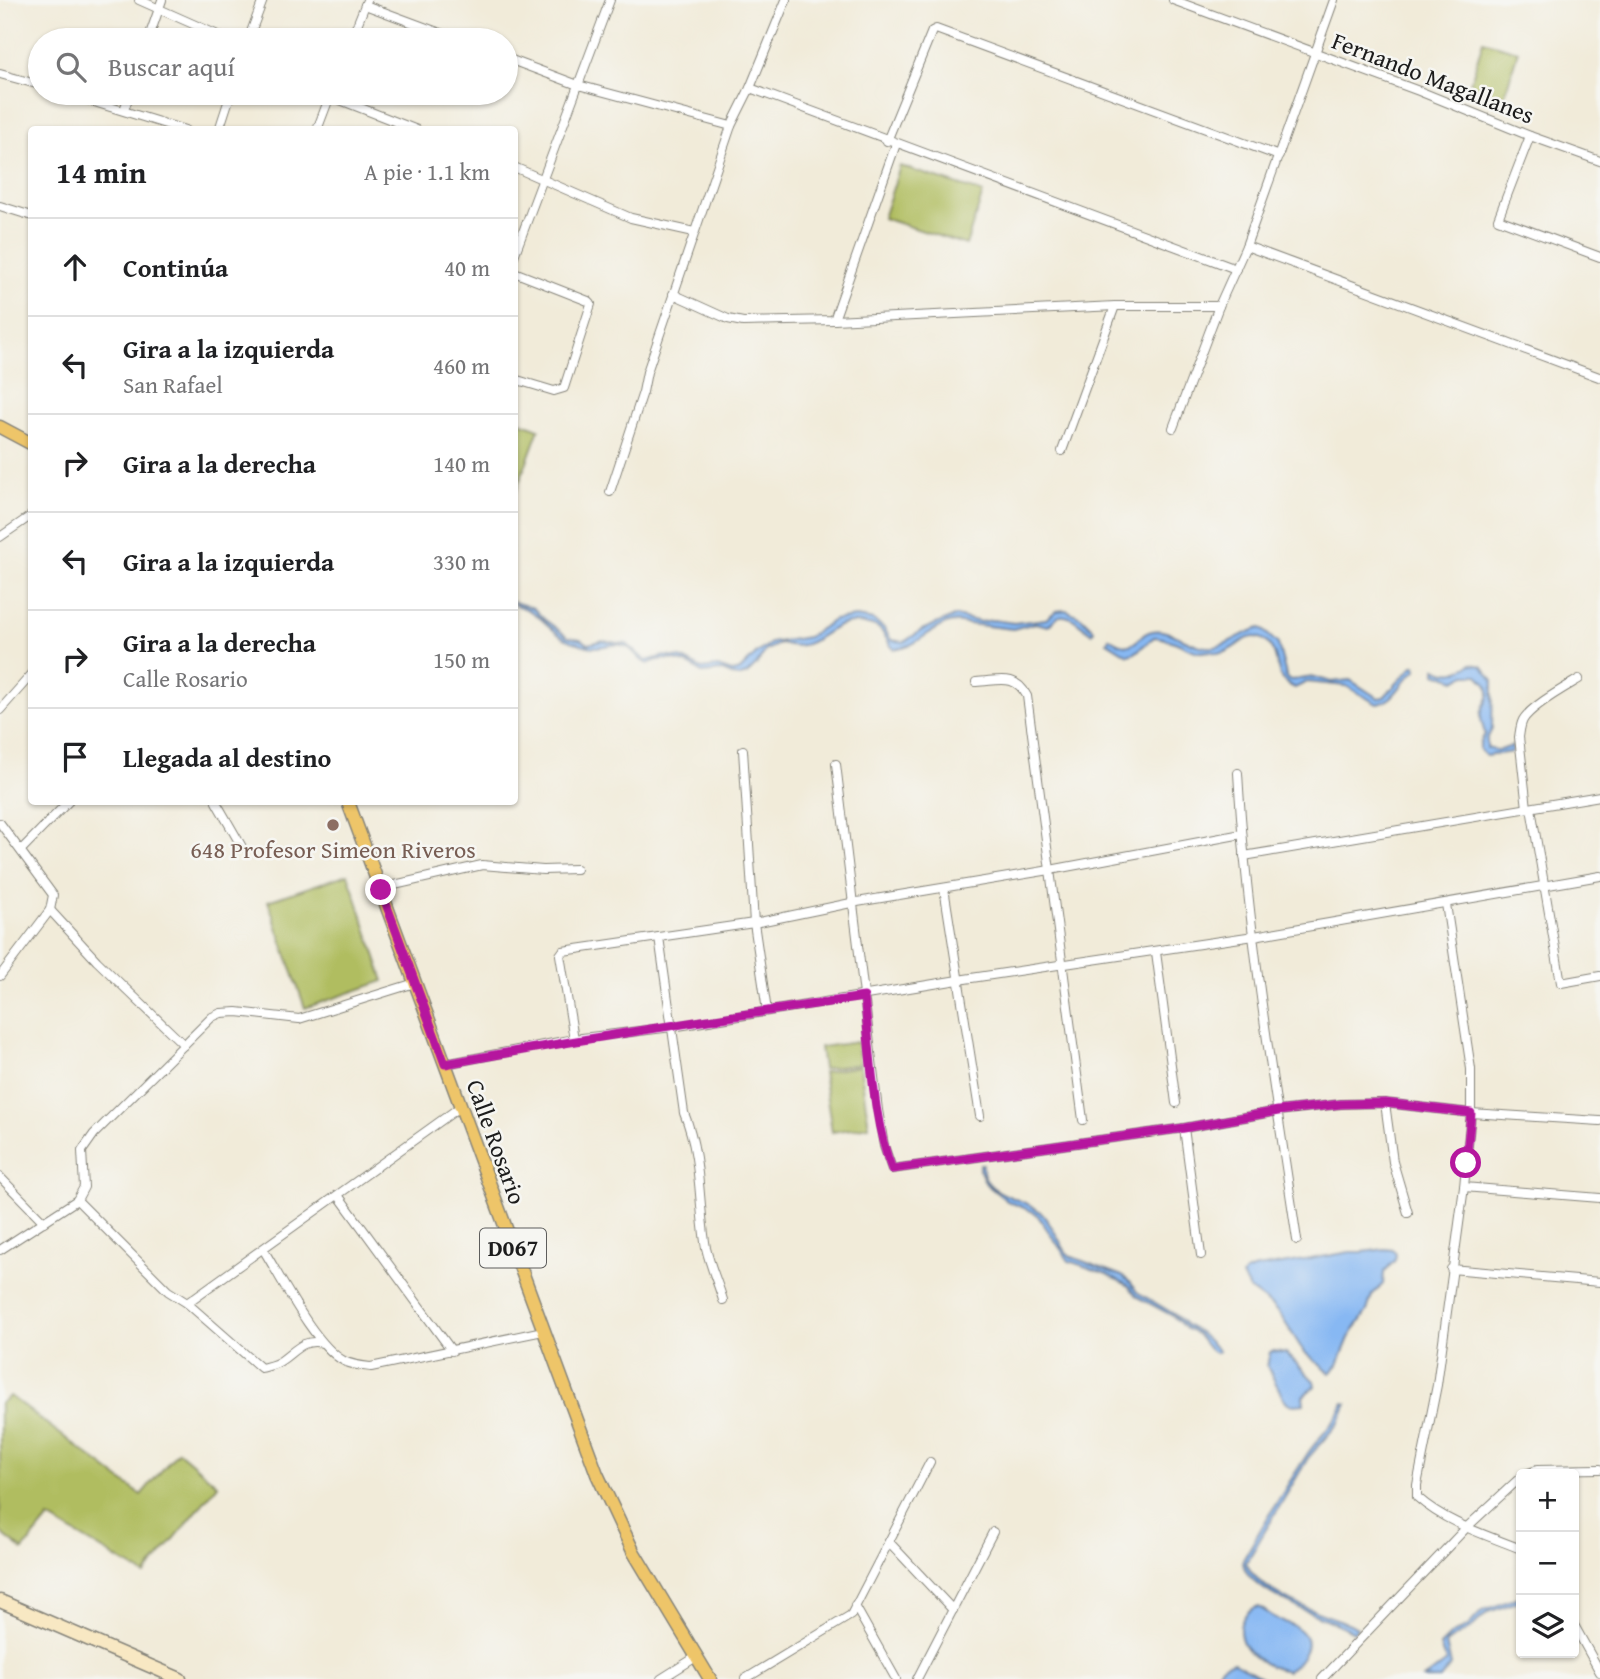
<!DOCTYPE html>
<html lang="es">
<head>
<meta charset="utf-8">
<style>
  body { margin:0; font-family:"Gentium Book Plus",serif; background:#f6f6f6; color:#202124 }
  .controls { position:absolute; right:21px; bottom:21px; display:grid; overflow:hidden; border-radius:7px; box-shadow:0 2px 5px #0004 }
  .controls button { width:63px; height:63px; display:grid; place-items:center; padding:0; border:0; border-bottom:2px solid #e0e0e0; background:#fff; color:#202124; font:35px sans-serif }
  .stop { position:absolute; width:21px; height:21px; margin:-16px; border:5px solid #b5179e; border-radius:50%; background:#fff }
  .stop.end { background:#b5179e; border-color:#fff; box-shadow:0 2px 7px #0008 }
  .list { margin:0; padding:0; list-style:none }
  h2 { display:flex; justify-content:space-between; align-items:center; height:91px; margin:0; padding:0 28px; font-size:30px }
  h2 small { font-size:23px; font-weight:400; color:#757577 }
  .list li { display:grid; grid-template-columns:46px 1fr auto; gap:21px; align-items:center; box-sizing:border-box; height:98px; padding:0 28px; border-top:2px solid #e0e0e0 }
  .list b { display:block; font-size:26px; white-space:nowrap }
  .list p { margin:0; font-size:23px; white-space:nowrap; color:#757577 }
  .list em { font-size:23px; font-style:normal; color:#757577 }
  .icon { flex:none; width:38px; height:38px; fill:none; stroke:currentColor; stroke-width:2; stroke-linecap:round; stroke-linejoin:round }
  .map { position:relative; flex:none; width:1600px; height:1679px; overflow:hidden }
  .search { position:absolute; background:#fff; box-shadow:0 2px 5px #0004; left:28px; top:28px; width:490px; height:77px; display:flex; align-items:center; gap:18px; box-sizing:border-box; padding:0 24px; border-radius:38px; color:#757577; font-size:26px }
  .panel { position:absolute; background:#fff; box-shadow:0 2px 5px #0004; left:28px; top:126px; width:490px; height:679px; border-radius:7px }
  .map>svg:first-child { display:block }
  .green { fill:#b0bd60; stroke:#666c3e; stroke-width:2 }
  .water { fill:#87b8f3; stroke:#526a88; stroke-width:2 }
  .lines { fill:none; stroke-linecap:round; stroke-linejoin:round }
  .street-casing { stroke:#86847a; stroke-width:10 }
  .secondary-casing { stroke:#86847a; stroke-width:15 }
  .primary-casing { stroke:#86847a; stroke-width:15 }
  .street { stroke:#fff; stroke-width:8 }
  .secondary { stroke:#f8e8c3; stroke-width:12 }
  .primary { stroke:#eec569; stroke-width:12 }
  .route { stroke:#b5179e; stroke-width:9 }
  .education-dot { fill:#8d6e63; stroke:#f6f6f2; stroke-width:2.5 }
  .labels { text-anchor:middle; stroke-width:5; stroke-linejoin:round; paint-order:stroke }
  .shield { fill:#f6f6f2; stroke:#5d5d5c; stroke-width:2 }
  .shield-label { font-size:23px; font-weight:bold; fill:#1c1c1c }
  .street-label { font-size:24px; fill:#1c1c1c; stroke:#f6f6f2 }
  .education-label { font-size:24px; fill:#785e54; stroke:#f6f6f2 }
</style>
</head>
<body>
<div class="map">
<svg width="1600" height="1679" viewBox="0 0 1600 1679">
  <rect width="100%" height="100%" fill="#f6f6f2"/>
  <filter id="ink" filterUnits="userSpaceOnUse"><feTurbulence type="fractalNoise" baseFrequency=".0143" numOctaves="2"/><feDisplacementMap in="SourceGraphic" scale="14" xChannelSelector="R" yChannelSelector="G"/><feConvolveMatrix kernelMatrix="1 2 1 2 8 2 1 2 1" color-interpolation-filters="sRGB"/></filter>
  <filter id="wash" filterUnits="userSpaceOnUse"><feTurbulence type="fractalNoise" baseFrequency=".00686" numOctaves="4" result="noise"/><feDisplacementMap in="SourceGraphic" scale="28" xChannelSelector="R" yChannelSelector="G"/><feGaussianBlur stdDeviation="1.57" result="paint"/><feColorMatrix in="noise" values="0 0 0 0 0 0 0 0 0 0 0 0 0 0 0 0 0 1.4 0 .05"/><feComposite in="paint" operator="in"/></filter>
  <g filter="url(#wash)">
    <rect width="100%" height="100%" fill="#f1ebd9"/>
    <g class="green">
      <path d="M1483,41L1518,51L1503,101L1468,91Z"/>
      <path d="M900,166L983,193L966,245L883,218Z"/>
      <path d="M515,420L539,429L516,491L514,490Z"/>
      <path d="M348,874L384,981L305,1008L268,901Z"/>
      <path d="M857,1042L860,1064L823,1069L820,1047Z"/>
      <path d="M860,1066L869,1126L832,1132L823,1072Z"/>
      <path d="M10,1396L141,1495L178,1451L218,1485L145,1575L49,1518L23,1550L0,1532V1403Z"/>
    </g>
    <g class="water">
      <path d="M514,602L533,608L544,619L568,637L580,639L588,644L602,641L627,644L646,661L664,656L681,658L702,669L718,667L732,672L740,670L757,653L771,643L808,637L834,620L856,617L873,620L884,628L891,640L904,642L922,630L955,616L981,622L993,620L1014,623L1046,619L1056,611L1066,610L1081,617L1094,630L1092,634C1083,628 1067,609 1056,618C1053,620 1051,624 1048,626L1035,623L1013,629L952,622C931,626 916,649 894,649C887,643 885,631 877,627C874,625 870,625 867,625C826,613 820,657 781,643L766,650L757,664L747,674L737,677L722,671L702,673C688,661 664,654 648,664C638,661 636,651 627,647C617,642 605,647 595,647C591,648 567,640 564,638C544,625 539,611 515,605Z"/>
      <path d="M1261,628L1278,644L1287,679L1292,680L1314,677L1332,682L1350,680L1378,698L1384,697L1413,666L1416,665L1417,670C1401,679 1398,700 1377,704L1346,686L1307,682L1295,688C1269,677 1284,656 1265,641C1248,628 1236,651 1221,653C1218,654 1213,652 1210,651C1207,651 1203,652 1199,652C1184,648 1170,637 1154,637L1135,653L1128,655L1107,642L1109,638C1141,659 1135,626 1162,631C1179,634 1197,650 1215,647C1230,644 1244,631 1261,628Z"/>
      <path d="M1471,664L1482,666L1493,680L1492,729L1487,739V748L1498,751L1512,746V752L1486,756L1480,750V743L1485,734C1484,729 1481,723 1481,717C1481,699 1501,697 1478,675H1466L1455,680L1436,673V668C1451,676 1458,673 1471,664Z"/>
      <path d="M980,1164H983C979,1195 1022,1197 1038,1210C1050,1220 1058,1239 1066,1252L1072,1257L1122,1276L1131,1283L1137,1292L1174,1314L1187,1326L1199,1332L1219,1351L1216,1353L1209,1349L1197,1334L1185,1328L1173,1316L1136,1296L1129,1286L1107,1274L1069,1261L1036,1213L1007,1201L986,1184L980,1171Z"/>
      <path d="M1385,1249L1393,1250L1396,1254L1395,1260L1384,1272L1383,1284L1372,1295L1367,1311L1349,1338L1338,1365L1330,1373L1304,1352L1281,1316L1272,1306L1249,1289L1242,1276L1245,1272L1253,1269L1350,1252H1363Z"/>
      <path d="M1274,1351L1286,1353L1314,1381L1315,1386L1303,1396L1304,1404C1294,1405 1289,1407 1283,1397L1267,1366L1270,1352Z"/>
      <path d="M1344,1403L1347,1404L1339,1422L1308,1458L1246,1563C1261,1596 1318,1612 1350,1624L1357,1628L1354,1632C1330,1618 1242,1593 1243,1560C1263,1525 1284,1490 1306,1456C1319,1436 1334,1426 1344,1403Z"/>
      <path d="M1521,1596V1600L1517,1602L1488,1612L1471,1628L1446,1643L1451,1666L1440,1679H1423L1446,1662L1440,1646L1451,1635L1468,1626L1482,1611Z"/>
      <path d="M1257,1607C1265,1609 1269,1615 1276,1618C1282,1622 1290,1623 1296,1627C1318,1641 1302,1661 1287,1671C1265,1667 1239,1652 1240,1628C1241,1618 1248,1610 1257,1607Z"/>
      <path d="M1234,1662L1264,1679H1216C1217,1668 1223,1663 1234,1662Z"/>
    </g>
  </g>
  <g filter="url(#ink)">
    <g class="lines">
      <defs>
        <g id="street">
          <path d="M139,0L229,40"/>
          <path d="M1173,0L1419,91L1530,136L1600,161"/>
          <path d="M365,5L459,40"/>
          <path d="M148,40L162,0"/>
          <path d="M248,40L263,0"/>
          <path d="M351,40L367,0"/>
          <path d="M506,58L578,85L731,126"/>
          <path d="M0,74L40,85"/>
          <path d="M750,88L1236,269"/>
          <path d="M65,93L185,130"/>
          <path d="M330,96L417,130"/>
          <path d="M124,110L130,93"/>
          <path d="M219,130L231,93"/>
          <path d="M317,130L331,93"/>
          <path d="M1530,136L1498,219L1600,257"/>
          <path d="M887,141L932,31L936,29L1279,156"/>
          <path d="M514,167L631,218L694,232"/>
          <path d="M0,206L32,216"/>
          <path d="M1246,246L1599,377"/>
          <path d="M514,256L610,0"/>
          <path d="M514,272L588,301L591,304L564,388L554,391L514,379"/>
          <path d="M673,294L728,319L743,322L834,320L1115,306H1219"/>
          <path d="M834,320L896,144"/>
          <path d="M1173,428L1219,306L1246,246L1334,0"/>
          <path d="M1062,451L1115,306"/>
          <path d="M610,492L643,392L647,372L731,126L750,88L786,0"/>
          <path d="M0,537L32,515"/>
          <path d="M976,682C999,681 1015,673 1027,696L1083,1120"/>
          <path d="M0,710L32,674"/>
          <path d="M743,750L754,923L767,1011"/>
          <path d="M836,764L878,1110L884,1146L892,1169L1184,1128L1278,1111L1341,1104L1385,1103L1471,1113L1600,1121"/>
          <path d="M1238,773C1247,929 1274,1085 1297,1240"/>
          <path d="M216,802L242,847"/>
          <path d="M1527,808L1519,737C1520,732 1520,726 1523,720C1531,706 1564,688 1579,679"/>
          <path d="M1531,808L1561,983L1600,976"/>
          <path d="M0,823L53,895L50,910L0,976"/>
          <path d="M22,849L68,802"/>
          <path d="M1244,856L1600,796"/>
          <path d="M381,888L482,865L543,870L576,869"/>
          <path d="M944,888L980,1116"/>
          <path d="M1446,904L1471,1069V1113L1464,1187L1437,1385L1417,1485V1497C1446,1523 1486,1535 1521,1549"/>
          <path d="M50,910L97,961L184,1045"/>
          <path d="M659,937L684,1113C702,1157 698,1203 706,1248C710,1266 718,1283 723,1300"/>
          <path d="M1156,952L1176,1103"/>
          <path d="M574,1039L560,955L563,951L754,923L851,903L1050,870L1242,834"/>
          <path d="M445,1064L574,1039L672,1027L958,980L1254,936L1600,876"/>
          <path d="M1385,1103L1393,1162L1408,1213"/>
          <path d="M1184,1128L1201,1255"/>
          <path d="M0,1177L44,1222"/>
          <path d="M1464,1187L1600,1198"/>
          <path d="M338,1195L452,1351"/>
          <path d="M77,1200L168,1291L187,1303L261,1368C268,1366 276,1365 282,1360C295,1351 304,1338 322,1343"/>
          <path d="M263,1249C281,1278 315,1346 344,1361C352,1365 362,1366 371,1367L543,1331"/>
          <path d="M0,1250L77,1200L84,1187L82,1151L94,1134L212,1017L221,1013L237,1012L299,1019L415,983"/>
          <path d="M1451,1269L1600,1282"/>
          <path d="M187,1303L460,1107"/>
          <path d="M1526,1474L1537,1470L1600,1469"/>
          <path d="M889,1542L953,1610"/>
          <path d="M855,1606L896,1679"/>
          <path d="M1574,1625L1600,1672"/>
          <path d="M661,1679L696,1657"/>
          <path d="M745,1679L851,1615L930,1462"/>
          <path d="M917,1679L993,1532"/>
          <path d="M1322,1679L1467,1527L1521,1477"/>
        </g>
        <path id="secondary" d="M0,1601L180,1679"/>
        <g id="primary">
          <path d="M0,427L32,444"/>
          <path d="M348,802L597,1474L633,1551L710,1679"/>
        </g>
      </defs>
      <use href="#street" class="street-casing"/>
      <use href="#secondary" class="secondary-casing"/>
      <use href="#primary" class="primary-casing"/>
      <use href="#street" class="street"/>
      <use href="#secondary" class="secondary"/>
      <use href="#primary" class="primary"/>
    </g>
  </g>
  <g class="lines" filter="url(#ink)">
    <path class="route" d="M381,890L445,1064C584,1038 724,1017 864,997C871,1050 872,1120 892,1169L1184,1128L1278,1111L1341,1104L1385,1103L1471,1113L1466,1163"/>
  </g>
  <circle class="education-dot" cx="333" cy="825" r="7"/>
  <g class="labels">
    <rect class="shield" x="480" y="1228.5" width="66" height="39" rx="5"/>
    <g class="shield-label">
      <text x="513" y="1256">D067</text>
    </g>
    <g class="street-label">
      <text transform="translate(1433 78) rotate(21)" y="8">Fernando Magallanes</text>
      <text transform="translate(496 1142) rotate(70)" y="8">Calle Rosario</text>
    </g>
    <g class="education-label">
      <text x="333" y="858">648 Profesor Simeon Riveros</text>
    </g>
  </g>
</svg>
<div class="controls">
<button>+</button>
<button>−</button>
<button><svg class="icon" aria-label="layers" viewBox="0 0 24 24"><path d="M12 4l9 5-9 5-9-5zM3 14l9 5 9-5"/></svg></button>
</div>
<div class="stop" style="left:1466px;top:1163px"></div>
<div class="stop end" style="left:381px;top:890px"></div>
<div class="search"><svg class="icon" aria-label="search" viewBox="0 0 24 24"><circle cx="10" cy="10" r="6"/><path d="M15 15l6 6"/></svg>Buscar aquí</div>
<section class="panel">
<h2>14 min<small>A pie · 1.1 km</small></h2>
<ul class="list">
<li><svg class="icon" aria-label="ahead" viewBox="0 0 24 24"><path d="M12 20V5M6 11l6-6 6 6"/></svg><div><b>Continúa</b></div><em>40 m</em></li>
<li><svg class="icon" aria-label="left" viewBox="0 0 24 24"><path d="M17 20v-9H6M10 6l-5 5 5 5"/></svg><div><b>Gira a la izquierda</b><p>San Rafael</p></div><em>460 m</em></li>
<li><svg class="icon" aria-label="right" viewBox="0 0 24 24"><path d="M7 20v-9h11M14 6l5 5-5 5"/></svg><div><b>Gira a la derecha</b></div><em>140 m</em></li>
<li><svg class="icon" aria-label="left" viewBox="0 0 24 24"><path d="M17 20v-9H6M10 6l-5 5 5 5"/></svg><div><b>Gira a la izquierda</b></div><em>330 m</em></li>
<li><svg class="icon" aria-label="right" viewBox="0 0 24 24"><path d="M7 20v-9h11M14 6l5 5-5 5"/></svg><div><b>Gira a la derecha</b><p>Calle Rosario</p></div><em>150 m</em></li>
<li><svg class="icon" aria-label="arrive" viewBox="0 0 24 24"><path d="M6 21V4h12l-3 4 3 4H6"/></svg><div><b>Llegada al destino</b></div></li>
</ul>
</section>
</div>
</body>
</html>
